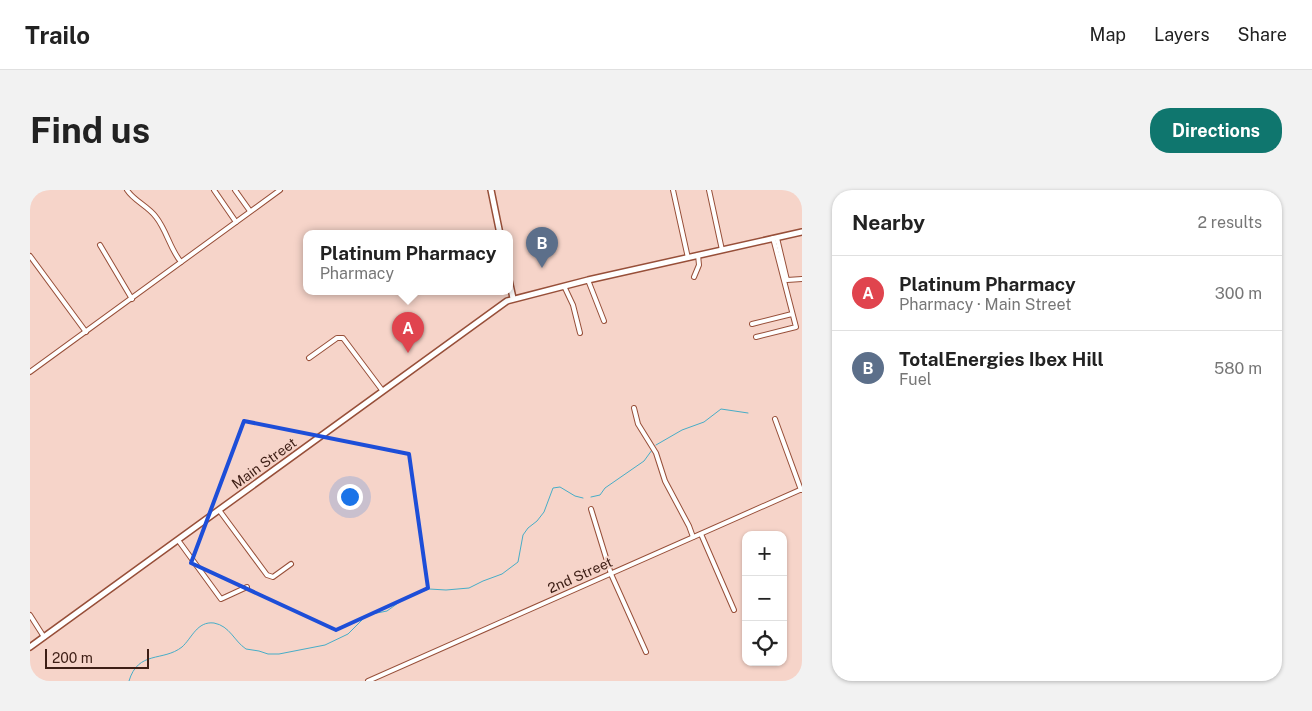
<!DOCTYPE html>
<html lang="en">
<head>
<meta charset="utf-8">
<style>
  body { margin:0; font-family:"Public Sans",sans-serif; background:#f2f2f2; color:#222 }
  .controls { position:absolute; right:15px; bottom:15px; display:grid; overflow:hidden; border-radius:10px; box-shadow:0 1px 4px #0004 }
  .controls button { width:45px; height:45px; display:grid; place-items:center; padding:0; border:0; border-bottom:1px solid #e0e0e0; background:#fff; color:#222; font:25px sans-serif }
  .scale { position:absolute; left:15px; bottom:12px; width:104px; box-sizing:border-box; padding-left:5px; border:2px solid #3d1e15; border-top:0; font-size:14px; line-height:18px; white-space:nowrap; color:#3d1e15; -webkit-text-stroke:4px #f6d4c9; paint-order:stroke }
  .you { position:absolute; left:319px; top:306px; width:18px; height:18px; margin:-12px; border:4px solid #fff; border-radius:50%; background:#1a73e8; box-shadow:0 0 0 8px #1a73e833 }
  .badge { display:grid; place-items:center; width:32px; height:32px; border-radius:50%; background:#0f766e; color:#fff; font-size:16px; font-weight:700 }
  .pin { position:absolute; translate:-50% -41px; filter:drop-shadow(0 1px 2px #0008) }
  .pin::after { content:''; position:absolute; top:26px; width:18px; height:15px; background:inherit; clip-path:polygon(0 0,100% 0,50% 100%) }
  .popup { position:absolute; left:273px; top:40px; width:210px; height:65px; box-sizing:border-box; display:grid; place-content:center; border-radius:10px; background:#fff; filter:drop-shadow(0 1px 4px #0005); font-size:16px; white-space:nowrap; color:#767676 }
  .popup b { font-size:19px; color:#222 }
  .popup::after { content:''; position:absolute; left:50%; top:100%; margin-left:-10px; border:10px solid transparent; border-top-color:#fff }
  .list { margin:0; padding:0; list-style:none }
  h2 { display:flex; justify-content:space-between; align-items:center; height:65px; margin:0; padding:0 20px; font-size:21px }
  h2 small { font-size:16px; font-weight:400; color:#767676 }
  .list li { display:grid; grid-template-columns:32px 1fr auto; gap:15px; align-items:center; box-sizing:border-box; height:75px; padding:0 20px; border-top:1px solid #e0e0e0 }
  .list b { display:block; font-size:19px; white-space:nowrap }
  .list p { margin:0; font-size:16px; white-space:nowrap; color:#767676 }
  .list em { font-size:16px; font-style:normal; color:#767676 }
  .icon { flex:none; width:28px; height:28px; fill:none; stroke:currentColor; stroke-width:2; stroke-linecap:round; stroke-linejoin:round }
  .map { position:relative; flex:none; width:772px; height:491px; overflow:hidden; border-radius:20px }
  header { display:flex; align-items:center; gap:30px; box-sizing:border-box; height:70px; padding:0 25px; background:#fff; border-bottom:1px solid #e0e0e0 }
  header strong { font-size:24px }
  nav { display:flex; gap:28px; margin-inline-start:auto; font-size:18px }
  .intro { display:flex; align-items:center; justify-content:space-between; box-sizing:border-box; height:120px; padding:0 30px }
  h1 { margin:0; font-size:35px }
  .button { padding:12px 22px; border-radius:20px; background:#0f766e; color:#fff; font-size:18px; font-weight:700 }
  main { display:flex; gap:30px; padding:0 30px }
  aside { flex:1; background:#fff; border-radius:20px; box-shadow:0 1px 4px #0004 }
  .map>svg:first-child { display:block }
  .lines { fill:none; stroke-linecap:round; stroke-linejoin:round }
  .stream { stroke:#47adc7; stroke-width:1 }
  .street-casing { stroke:#974f39; stroke-width:6 }
  .secondary-casing { stroke:#974f39; stroke-width:8 }
  .street { stroke:#fff; stroke-width:4 }
  .secondary { stroke:#fff; stroke-width:5 }
  .marked { fill:none; stroke:#1d4ed8; stroke-width:4; stroke-linejoin:round }
  .labels { text-anchor:middle; stroke-width:4; stroke-linejoin:round; paint-order:stroke }
  .street-label { font-size:14px; fill:#3d1e15; stroke:#f6d4c9 }
</style>
</head>
<body>
<header>
<strong>Trailo</strong>
<nav><a>Map</a><a>Layers</a><a>Share</a></nav>
</header>
<div class="intro"><h1>Find us</h1><a class="button">Directions</a></div>
<main>
<div class="map">
<svg width="772" height="491" viewBox="0 0 772 491">
  <rect width="100%" height="100%" fill="#f6d4c9"/>
  <g class="lines">
    <g class="stream">
      <path d="M626,255L652,240L674,232L691,219L718,223"/>
      <path d="M561,307L570,305L575,298L614,271L622,260"/>
      <path d="M99,491C108,460 133,472 152,457C162,448 167,431 184,433C200,436 204,451 216,459L229,461L238,464H249L295,455L318,444L337,425L357,421L375,408L399,399L416,400L439,398L453,391L472,384L488,372L493,345L498,338L507,331L514,322L523,298L530,297L545,306L553,308"/>
    </g>
    <defs>
      <g id="street">
        <path d="M97,0C104,11 118,16 126,27C137,41 140,59 151,72"/>
        <path d="M184,0L206,32"/>
        <path d="M205,0L220,21"/>
        <path d="M643,0L658,68"/>
        <path d="M679,0L692,60"/>
        <path d="M747,48L757,90L772,89"/>
        <path d="M70,55L102,109"/>
        <path d="M0,66L56,142"/>
        <path d="M664,87L669,75L668,65"/>
        <path d="M558,90L574,131"/>
        <path d="M534,96L543,115L550,143"/>
        <path d="M722,134L762,124"/>
        <path d="M726,147L766,137L743,48"/>
        <path d="M279,168L307,148H313L352,200"/>
        <path d="M0,182L250,0"/>
        <path d="M604,218L608,234L626,263L635,291L659,336L663,347"/>
        <path d="M745,229L771,300"/>
        <path d="M561,319L581,384L616,462"/>
        <path d="M189,320L237,385L243,387L261,374"/>
        <path d="M671,344L704,420"/>
        <path d="M148,350L191,409L217,397"/>
        <path d="M0,425L14,447"/>
        <path d="M338,491L772,299"/>
      </g>
      <g id="secondary">
        <path d="M461,0L470,44"/>
        <path d="M479,90L483,108"/>
        <path d="M0,457L477,111L558,90L772,42"/>
      </g>
    </defs>
    <use href="#street" class="street-casing"/>
    <use href="#secondary" class="secondary-casing"/>
    <use href="#street" class="street"/>
    <use href="#secondary" class="secondary"/>
  </g>
  <path class="marked" d="M214,231L379,264L398,398L306,440L161,373Z"/>
  <g class="labels">
    <g class="street-label">
      <text transform="translate(234 273) rotate(-36)" y="5">Main Street</text>
      <text transform="translate(550 385) rotate(-24)" y="5">2nd Street</text>
    </g>
  </g>
</svg>
<div class="controls">
<button>+</button>
<button>−</button>
<button><svg class="icon" aria-label="locate" viewBox="0 0 24 24"><circle cx="12" cy="12" r="6"/><path d="M12 2v4M12 18v4M2 12h4M18 12h4"/></svg></button>
</div>
<div class="scale">200 m</div>
<div class="you"></div>
<div class="pin badge" style="left:378px;top:163px;background:#e0444e">A</div>
<div class="popup"><b>Platinum Pharmacy</b>Pharmacy</div>
<div class="pin badge" style="left:512px;top:78px;background:#5c6f8a">B</div>
</div>
<aside>
<h2>Nearby<small>2 results</small></h2>
<ul class="list">
<li><span class="badge" style="background:#e0444e">A</span><div><b>Platinum Pharmacy</b><p>Pharmacy · Main Street</p></div><em>300 m</em></li>
<li><span class="badge" style="background:#5c6f8a">B</span><div><b>TotalEnergies Ibex Hill</b><p>Fuel</p></div><em>580 m</em></li>
</ul>
</aside>
</main>
</body>
</html>
